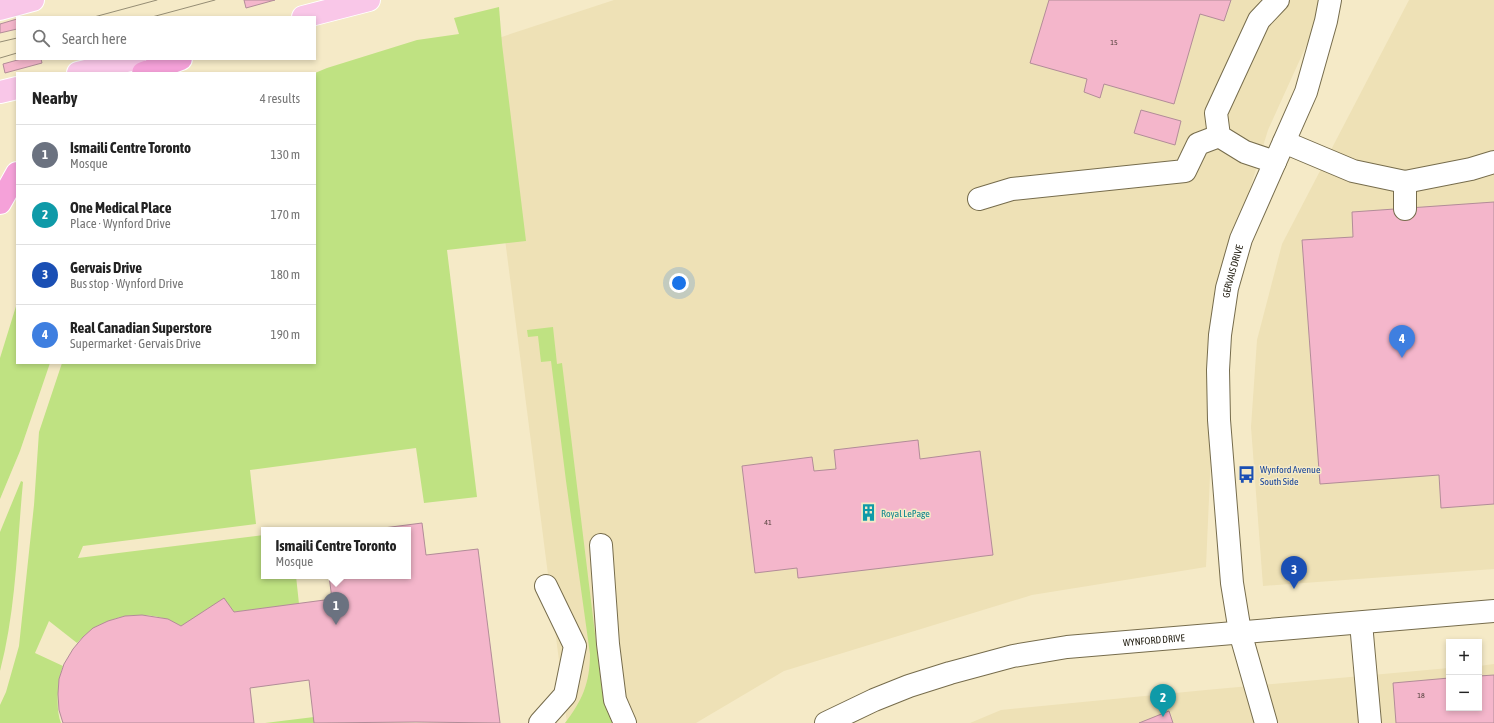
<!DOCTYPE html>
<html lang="en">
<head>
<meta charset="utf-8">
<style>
  body { margin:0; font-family:"Asap Condensed",sans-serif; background:#f6f6f6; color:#222 }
  .controls { position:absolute; right:12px; bottom:12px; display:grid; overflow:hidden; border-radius:0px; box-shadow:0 2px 6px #0003 }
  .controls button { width:36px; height:36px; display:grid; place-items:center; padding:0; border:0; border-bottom:1px solid #e0e0e0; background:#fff; color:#222; font:20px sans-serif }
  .you { position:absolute; left:679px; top:283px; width:14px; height:14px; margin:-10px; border:3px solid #fff; border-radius:50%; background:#1a73e8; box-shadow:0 0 0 6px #1a73e833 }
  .badge { display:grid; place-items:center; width:26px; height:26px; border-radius:50%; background:#0f766e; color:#fff; font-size:13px; font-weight:700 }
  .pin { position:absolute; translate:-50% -33px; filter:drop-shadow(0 1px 2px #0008) }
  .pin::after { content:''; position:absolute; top:21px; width:14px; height:12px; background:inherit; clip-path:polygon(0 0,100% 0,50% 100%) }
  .popup { position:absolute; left:261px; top:527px; width:150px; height:52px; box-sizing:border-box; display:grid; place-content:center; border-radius:0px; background:#fff; filter:drop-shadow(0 1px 3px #0005); font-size:13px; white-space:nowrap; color:#767676 }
  .popup b { font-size:15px; color:#222 }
  .popup::after { content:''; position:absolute; left:50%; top:100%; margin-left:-8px; border:8px solid transparent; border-top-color:#fff }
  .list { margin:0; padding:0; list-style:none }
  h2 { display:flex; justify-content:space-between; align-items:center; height:52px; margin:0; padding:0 16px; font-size:17px }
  h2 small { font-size:13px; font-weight:400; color:#767676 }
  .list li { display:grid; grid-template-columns:26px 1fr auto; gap:12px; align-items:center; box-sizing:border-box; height:60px; padding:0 16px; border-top:1px solid #e0e0e0 }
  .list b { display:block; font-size:15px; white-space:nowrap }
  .list p { margin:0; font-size:13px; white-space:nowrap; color:#767676 }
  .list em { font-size:13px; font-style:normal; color:#767676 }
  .icon { flex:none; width:22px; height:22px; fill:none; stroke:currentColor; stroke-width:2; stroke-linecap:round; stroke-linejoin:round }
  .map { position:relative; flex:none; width:1494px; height:723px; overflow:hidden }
  .search { position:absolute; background:#fff; box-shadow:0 2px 6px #0003; left:16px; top:16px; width:300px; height:44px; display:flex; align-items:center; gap:10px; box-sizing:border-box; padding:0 14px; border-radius:0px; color:#767676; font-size:15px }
  .panel { position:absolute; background:#fff; box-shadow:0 2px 6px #0003; left:16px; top:72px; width:300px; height:292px; border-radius:0px }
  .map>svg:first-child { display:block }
  .built { fill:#eee1b6 }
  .green { fill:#bfe282 }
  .building { fill:#f4b6cb; stroke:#b28c98 }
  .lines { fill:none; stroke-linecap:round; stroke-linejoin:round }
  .minor-casing { stroke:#766c4c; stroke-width:24 }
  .major-casing { stroke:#fff; stroke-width:24 }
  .highway-casing { stroke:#fff; stroke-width:24 }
  .minor { stroke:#fff; stroke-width:22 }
  .major { stroke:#f9c7e8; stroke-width:22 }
  .highway { stroke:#f5a1d9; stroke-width:22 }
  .tram { stroke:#958d74; stroke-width:1 }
  .labels { text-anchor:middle; stroke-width:3; stroke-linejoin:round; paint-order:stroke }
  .number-label { font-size:8px; fill:#55423e }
  .street-label { font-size:10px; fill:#201c0f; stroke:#f5eac7 }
  .transit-label { font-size:10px; fill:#164399; stroke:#f5eac7; text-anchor:start }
  .culture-label { font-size:10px; fill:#0d838f; stroke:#f5eac7; text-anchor:start }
</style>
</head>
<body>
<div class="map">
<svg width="1494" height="723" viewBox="0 0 1494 723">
  <rect width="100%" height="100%" fill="#f5eac7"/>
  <g class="built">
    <path d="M614,0H1327L1268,130L1218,293L1206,567L1032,595L784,671L696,723H567L480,44Z"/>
    <path d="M1409,0H1494V569L1263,586L1251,427L1257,340L1282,244Z"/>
    <path d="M1494,664V723H970L1001,710L1206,690L1449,668V708H1479V666Z"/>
  </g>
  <g class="green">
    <path d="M499,7L502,44L526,241L447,250L477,497L424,503L416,448L250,470L256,524L83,546L78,558L264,535V576H296L299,604L234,612L181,626C148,606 103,614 77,643L49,621L35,653L63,666C58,681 55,709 61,723H0V705L6,692L19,646L34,505L39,432L62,363H315V73L327,68L417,40L459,34L454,18Z"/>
    <path d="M17,303V363H50L20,451L0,499V358Z"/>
    <path d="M553,327L557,364L562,363L602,691L606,706L615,723H565C582,701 590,683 590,654L566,481L551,361L541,362L538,336L528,337L527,330Z"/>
    <path d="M21,481L23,482C17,545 16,610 0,671V532Z"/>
    <path d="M314,717V723H265Z"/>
  </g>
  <g class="building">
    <path d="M244,0H275L246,8Z"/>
    <path d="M1049,0H1231L1224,21L1200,14L1174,104L1104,84L1100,98L1084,92L1087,79L1030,63Z"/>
    <path d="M17,19V29L0,33V24Z"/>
    <path d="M21,59H41L42,63L5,73L3,64Z"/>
    <path d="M1141,110L1181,121L1175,145L1134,133Z"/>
    <path d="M1494,202V504L1441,508L1439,475L1320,484L1302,240L1353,237L1352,212Z"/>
    <path d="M918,440L920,459L980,451L993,555L798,578L797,568L755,573L742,466L812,457L814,471L836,469L834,450Z"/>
    <path d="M422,523L426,555L478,549L500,723L416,722L314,723L309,680L250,688L254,723H63L59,710L58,694L59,679L64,664L73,649L83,637L93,628L108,621L125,616L142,615L168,619L181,626L224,598L234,612L332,599L329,576H408V530H368Z"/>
    <path d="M1494,675V723H1396L1393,683L1449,678V708H1479V676Z"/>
    <path d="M1169,711L1173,723H1139Z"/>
  </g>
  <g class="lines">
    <defs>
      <g id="minor">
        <path d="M1284,142L1353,171L1405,182V209"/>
        <path d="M1275,162L1245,152L1219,136L1216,113L1259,20L1278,0"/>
        <path d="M1405,182L1471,169L1494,162"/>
        <path d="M979,199L1012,189L1185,171L1198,144L1219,136"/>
        <path d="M601,545L608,644L615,700L625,723"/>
        <path d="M1361,623L1370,723"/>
        <path d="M540,723L565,695L575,646L546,586"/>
        <path id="s1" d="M826,723L874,700L909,686L950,673L1013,656L1067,647L1494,611"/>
        <path id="s2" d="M1266,723L1240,632L1232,583L1219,420L1218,370L1220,335L1227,288L1241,239L1306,92L1326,21L1330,0"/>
      </g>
      <g id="major">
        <path d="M0,9L33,0"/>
        <path d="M303,17L369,0"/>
        <path d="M78,73L134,59"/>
        <path d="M0,92L17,88"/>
      </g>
      <g id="highway">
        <path d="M143,73L181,59"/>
        <path d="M0,203L17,173"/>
      </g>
    </defs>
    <use href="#minor" class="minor-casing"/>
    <use href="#major" class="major-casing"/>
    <use href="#highway" class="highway-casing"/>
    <use href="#minor" class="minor"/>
    <use href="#major" class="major"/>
    <use href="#highway" class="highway"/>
    <g class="tram">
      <path d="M94,17L157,0"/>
      <path d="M152,17L215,0"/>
      <path d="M0,42L17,38"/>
      <path d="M0,58L17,53"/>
    </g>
  </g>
  <defs>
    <symbol id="bus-bare" viewBox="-9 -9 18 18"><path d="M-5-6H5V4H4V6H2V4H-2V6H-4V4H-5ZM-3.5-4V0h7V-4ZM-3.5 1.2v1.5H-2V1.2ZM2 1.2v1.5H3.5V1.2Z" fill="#1a4fb4" stroke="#f5eac7" stroke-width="2.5" paint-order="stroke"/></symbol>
    <symbol id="building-bare" viewBox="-9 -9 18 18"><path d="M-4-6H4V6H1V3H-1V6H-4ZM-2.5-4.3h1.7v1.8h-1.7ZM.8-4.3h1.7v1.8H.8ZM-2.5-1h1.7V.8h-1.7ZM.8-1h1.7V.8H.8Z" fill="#0f9aa8" stroke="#f5eac7" stroke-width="2.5" paint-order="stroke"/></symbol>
  </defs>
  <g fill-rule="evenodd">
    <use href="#bus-bare" x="1234" y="462" width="25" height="25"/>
    <use href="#building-bare" x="856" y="500" width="25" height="25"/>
  </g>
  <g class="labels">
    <g class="number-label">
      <text x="1114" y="45">15</text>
      <text x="768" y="525">41</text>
      <text x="1421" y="698">18</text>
    </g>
    <g class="street-label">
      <text dy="4" stroke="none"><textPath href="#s2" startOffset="458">GERVAIS DRIVE</textPath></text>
      <text dy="4" stroke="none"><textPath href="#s1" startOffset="341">WYNFORD DRIVE</textPath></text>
    </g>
    <g class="transit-label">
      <text x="1260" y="473">Wynford Avenue<tspan x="1260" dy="12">South Side</tspan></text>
    </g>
    <g class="culture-label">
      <text x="881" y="517">Royal LePage</text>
    </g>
  </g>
</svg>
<div class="controls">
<button>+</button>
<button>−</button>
</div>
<div class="you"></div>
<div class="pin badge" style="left:336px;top:625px;background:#6b7280">1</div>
<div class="popup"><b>Ismaili Centre Toronto</b>Mosque</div>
<div class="pin badge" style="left:1163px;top:717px;background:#0f9aa8">2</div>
<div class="pin badge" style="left:1294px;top:589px;background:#1a4fb4">3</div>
<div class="pin badge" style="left:1402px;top:358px;background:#3f7fe0">4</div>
<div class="search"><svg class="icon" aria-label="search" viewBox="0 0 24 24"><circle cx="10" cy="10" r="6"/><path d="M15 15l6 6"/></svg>Search here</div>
<section class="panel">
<h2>Nearby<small>4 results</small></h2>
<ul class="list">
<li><span class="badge" style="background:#6b7280">1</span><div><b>Ismaili Centre Toronto</b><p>Mosque</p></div><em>130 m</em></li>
<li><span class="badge" style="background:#0f9aa8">2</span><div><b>One Medical Place</b><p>Place · Wynford Drive</p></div><em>170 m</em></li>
<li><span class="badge" style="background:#1a4fb4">3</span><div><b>Gervais Drive</b><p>Bus stop · Wynford Drive</p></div><em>180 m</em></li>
<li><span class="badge" style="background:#3f7fe0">4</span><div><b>Real Canadian Superstore</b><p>Supermarket · Gervais Drive</p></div><em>190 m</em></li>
</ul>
</section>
</div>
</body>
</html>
